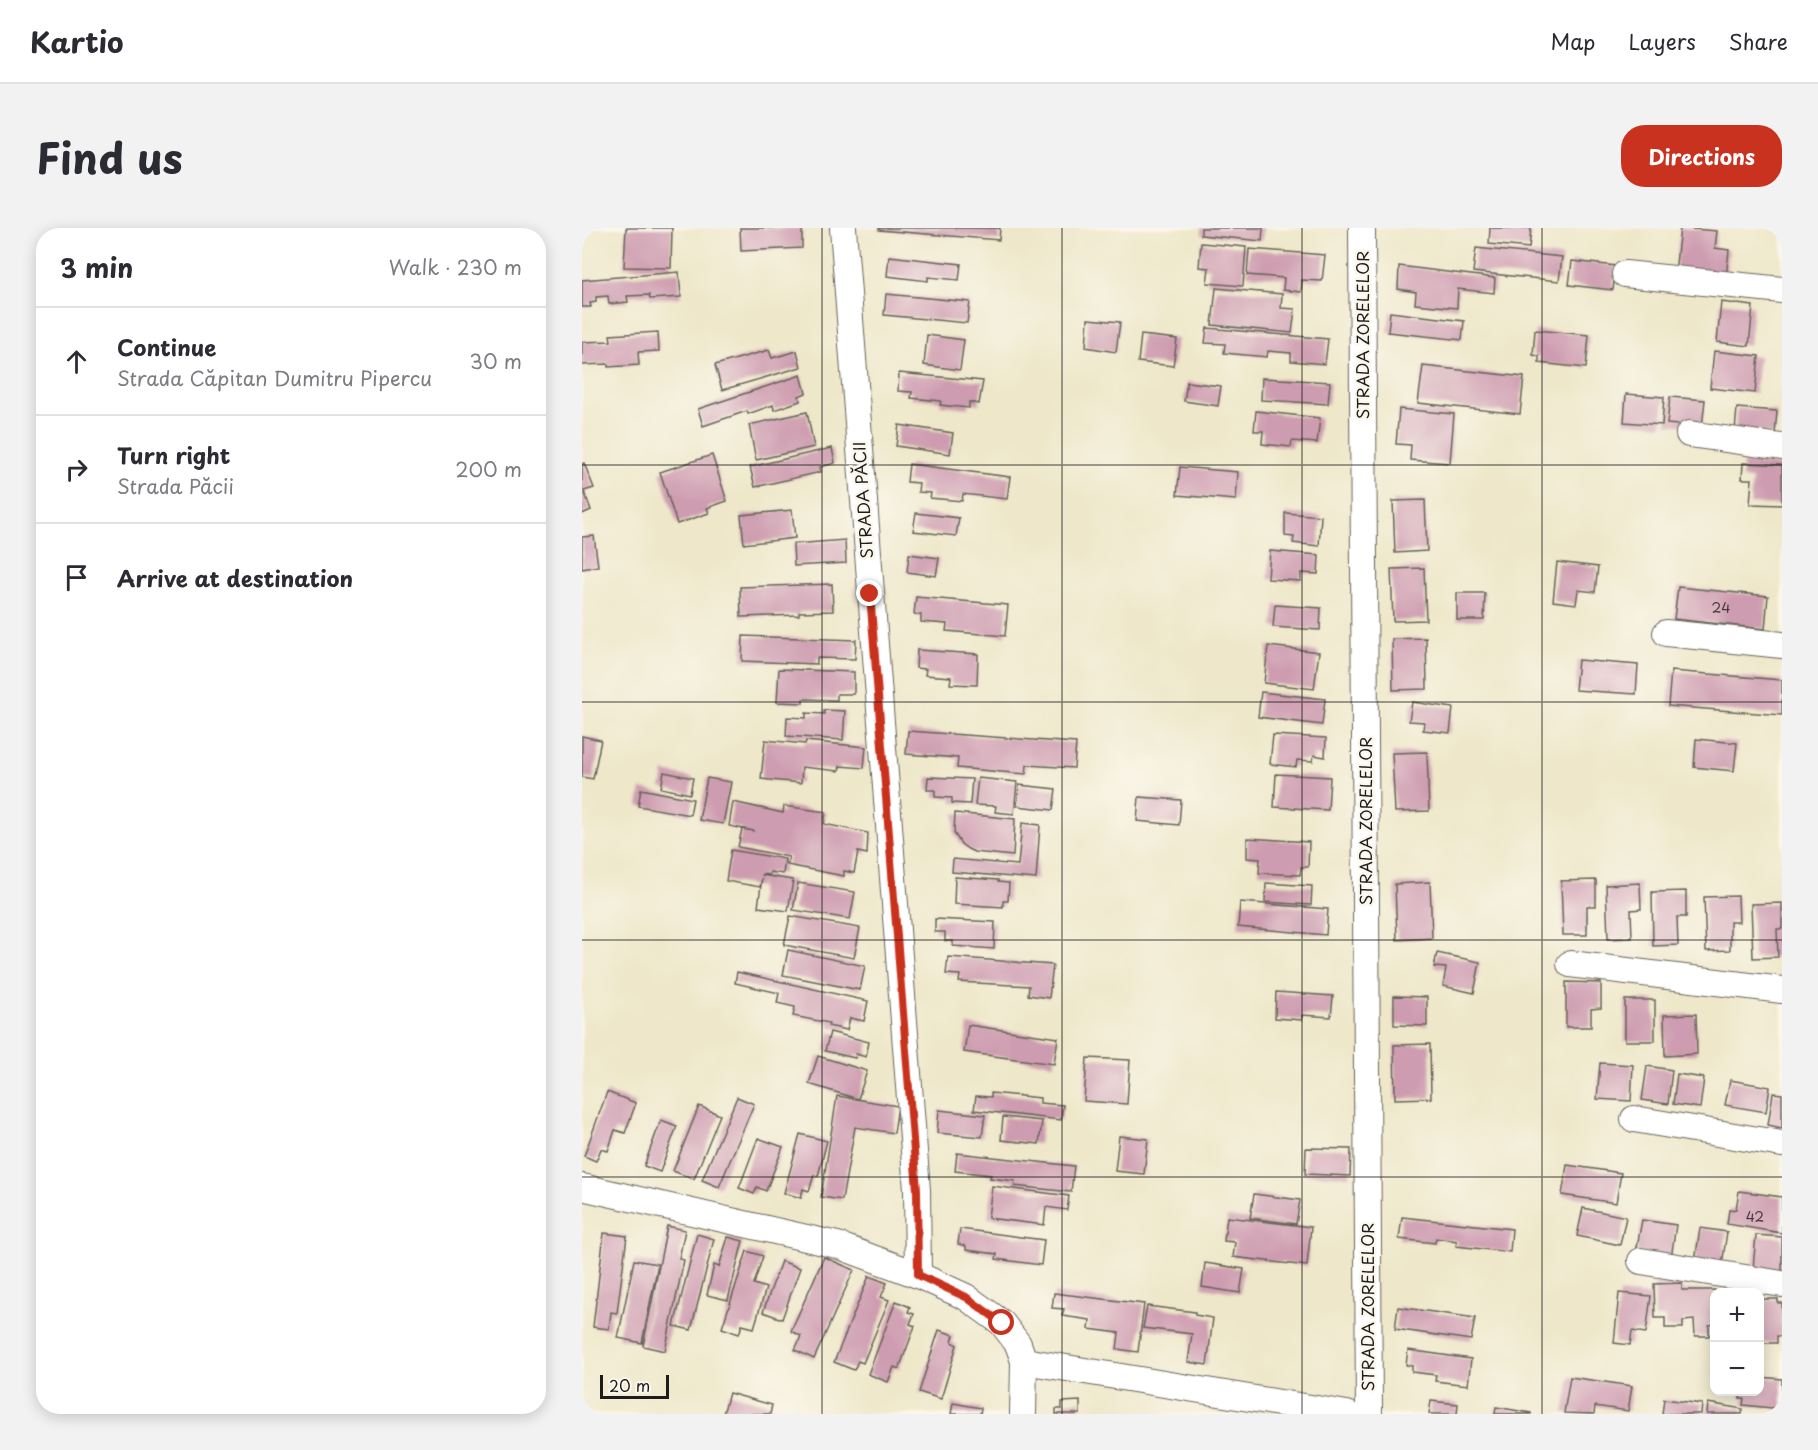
<!DOCTYPE html>
<html lang="en">
<head>
<meta charset="utf-8">
<style>
  body { margin:0; font-family:"Playpen Sans",sans-serif; background:#f2f2f3; color:#2b2b33 }
  .controls { position:absolute; right:18px; bottom:18px; display:grid; overflow:hidden; border-radius:12px; box-shadow:0 3px 15px #0003 }
  .controls button { width:54px; height:54px; display:grid; place-items:center; padding:0; border:0; border-bottom:2px solid #e1e1e2; background:#fff; color:#2b2b33; font:30px sans-serif }
  .scale { position:absolute; left:18px; bottom:15px; width:69px; box-sizing:border-box; padding-left:6px; border:3px solid #1c1c1c; border-top:0; font-size:16px; line-height:21px; white-space:nowrap; color:#1c1c1c; -webkit-text-stroke:4px #fbf7ec; paint-order:stroke }
  .stop { position:absolute; width:18px; height:18px; margin:-14px; border:4px solid #c8321e; border-radius:50%; background:#fff }
  .stop.end { background:#c8321e; border-color:#fff; box-shadow:0 2px 6px #0008 }
  .list { margin:0; padding:0; list-style:none }
  h2 { display:flex; justify-content:space-between; align-items:center; height:78px; margin:0; padding:0 24px; font-size:26px }
  h2 small { font-size:20px; font-weight:400; color:#7c7c81 }
  .list li { display:grid; grid-template-columns:39px 1fr auto; gap:18px; align-items:center; box-sizing:border-box; height:108px; padding:0 24px; border-top:2px solid #e1e1e2 }
  .list b { display:block; font-size:22px; white-space:nowrap }
  .list p { margin:0; font-size:20px; white-space:nowrap; color:#7c7c81 }
  .list em { font-size:20px; font-style:normal; color:#7c7c81 }
  .icon { flex:none; width:33px; height:33px; fill:none; stroke:currentColor; stroke-width:2; stroke-linecap:round; stroke-linejoin:round }
  .map { position:relative; flex:none; width:1200px; height:1186px; overflow:hidden; border-radius:24px }
  header { display:flex; align-items:center; gap:36px; box-sizing:border-box; height:84px; padding:0 30px; background:#fff; border-bottom:2px solid #e1e1e2 }
  header strong { font-size:28px }
  nav { display:flex; gap:33px; margin-inline-start:auto; font-size:21px }
  .intro { display:flex; align-items:center; justify-content:space-between; box-sizing:border-box; height:144px; padding:0 36px }
  h1 { margin:0; font-size:42px }
  .button { padding:15px 27px; border-radius:24px; background:#c8321e; color:#fff; font-size:21px; font-weight:700 }
  main { display:flex; gap:36px; padding:0 36px }
  aside { flex:1; background:#fff; border-radius:24px; box-shadow:0 3px 15px #0003 }
  .map>svg:first-child { display:block }
  .building { fill:#ce9cb0 }
  .lines { fill:none; stroke-linecap:round; stroke-linejoin:round }
  .street-casing { stroke:#666359; stroke-width:28 }
  .street { stroke:#fff; stroke-width:26 }
  .route { stroke:#c8321e; stroke-width:8 }
  .grid { fill:none; stroke:#1c1c1c; stroke-width:1.5; stroke-opacity:0.55 }
  .labels { text-anchor:middle; stroke-width:5; stroke-linejoin:round; paint-order:stroke }
  .number-label { font-size:14px; fill:#483c41 }
  .street-label { font-size:16px; fill:#1c1c1c; stroke:#fbf7ec }
</style>
</head>
<body>
<header>
<strong>Kartio</strong>
<nav><a>Map</a><a>Layers</a><a>Share</a></nav>
</header>
<div class="intro"><h1>Find us</h1><a class="button">Directions</a></div>
<main>
<aside>
<h2>3 min<small>Walk · 230 m</small></h2>
<ul class="list">
<li><svg class="icon" aria-label="ahead" viewBox="0 0 24 24"><path d="M12 20V5M6 11l6-6 6 6"/></svg><div><b>Continue</b><p>Strada Căpitan Dumitru Pipercu</p></div><em>30 m</em></li>
<li><svg class="icon" aria-label="right" viewBox="0 0 24 24"><path d="M7 20v-9h11M14 6l5 5-5 5"/></svg><div><b>Turn right</b><p>Strada Păcii</p></div><em>200 m</em></li>
<li><svg class="icon" aria-label="arrive" viewBox="0 0 24 24"><path d="M6 21V4h12l-3 4 3 4H6"/></svg><div><b>Arrive at destination</b></div></li>
</ul>
</aside>
<div class="map">
<svg width="1200" height="1186" viewBox="0 0 1200 1186">
  <rect width="100%" height="100%" fill="#fbf7ec"/>
  <filter id="ink" filterUnits="userSpaceOnUse"><feTurbulence type="fractalNoise" baseFrequency=".0167" numOctaves="2"/><feDisplacementMap in="SourceGraphic" scale="12" xChannelSelector="R" yChannelSelector="G"/><feConvolveMatrix kernelMatrix="1 2 1 2 8 2 1 2 1" color-interpolation-filters="sRGB"/></filter>
  <filter id="wash" filterUnits="userSpaceOnUse"><feTurbulence type="fractalNoise" baseFrequency=".008" numOctaves="4" result="noise"/><feDisplacementMap in="SourceGraphic" scale="24" xChannelSelector="R" yChannelSelector="G"/><feGaussianBlur stdDeviation="1.35" result="paint"/><feColorMatrix in="noise" values="0 0 0 0 0 0 0 0 0 0 0 0 0 0 0 0 0 1.4 0 .05"/><feComposite in="paint" operator="in"/></filter>
  <g filter="url(#wash)">
    <rect width="100%" height="100%" fill="#eee7c9"/>
    <g id="blocks">
      <g class="building">
        <path d="M44,0H90L89,40L42,39Z"/>
        <path d="M158,0H220V20L159,23Z"/>
        <path d="M297,0H418L417,12L297,2Z"/>
        <path d="M619,0H681L680,13L619,7Z"/>
        <path d="M908,0H949L947,20L907,16Z"/>
        <path d="M1098,0L1135,3L1133,20L1147,22L1144,50L1093,45Z"/>
        <path d="M619,15L664,19L661,58L625,55L627,40L617,39Z"/>
        <path d="M894,20L980,29L977,53L891,44Z"/>
        <path d="M667,21L743,27L740,53L720,52L719,64L701,62L702,50L665,47Z"/>
        <path d="M307,28L379,36L377,52L346,49V53L305,48Z"/>
        <path d="M990,33L1034,38L1031,62L987,57Z"/>
        <path d="M817,38L913,50L912,65L876,61L875,80L833,76L834,64L816,61Z"/>
        <path d="M97,44L99,69L68,71L67,67L45,68L46,74L27,76L26,68L14,69V74L8,75L9,79H0V52Z"/>
        <path d="M634,60L700,66L699,80L713,81L710,105L630,97Z"/>
        <path d="M304,66L388,74L385,95L302,87Z"/>
        <path d="M1139,74L1171,78L1167,118L1135,114Z"/>
        <path d="M808,84L882,93L880,112L806,104Z"/>
        <path d="M506,91L538,94L534,124L504,119Z"/>
        <path d="M625,100L746,111L743,136L709,133V125L686,123L685,129L642,125L643,116L623,115Z"/>
        <path d="M953,102L1007,107L1004,140L957,135V128L951,127Z"/>
        <path d="M76,104L77,123L56,124L57,137L26,139V136L0,137V114L29,113L28,107Z"/>
        <path d="M345,107L382,112L378,142L342,137Z"/>
        <path d="M559,107L595,111L591,138L556,134Z"/>
        <path d="M187,122L190,130L215,123L219,139L140,162L133,137Z"/>
        <path d="M1132,123L1177,128L1173,165L1128,160Z"/>
        <path d="M841,138L942,149L938,186L836,175Z"/>
        <path d="M317,145L401,153L397,176L387,174V180L358,177L359,173L329,170L330,164L316,163Z"/>
        <path d="M219,147L224,165L217,168L218,173L192,182L191,177L166,186L165,183L121,198L116,181Z"/>
        <path d="M680,150L748,154L746,176L679,172Z"/>
        <path d="M605,154L639,158L636,178L602,173Z"/>
        <path d="M1044,166L1082,169L1080,197L1042,194Z"/>
        <path d="M1088,169L1123,172L1120,199L1085,196Z"/>
        <path d="M1155,180L1195,183L1193,206L1153,203Z"/>
        <path d="M817,181L872,186L868,235L828,232L829,217L814,216Z"/>
        <path d="M674,183L738,190L735,215L710,213L709,219L680,216L681,203H672Z"/>
        <path d="M225,184L232,219L174,232L167,197Z"/>
        <path d="M317,197L371,205L368,226L314,218Z"/>
        <path d="M250,220L253,235L238,239L239,244L173,259L168,239Z"/>
        <path d="M130,227L145,273L125,280L127,285L95,296L78,244Z"/>
        <path d="M2,235L12,260L2,263L9,282L0,286V236Z"/>
        <path d="M1161,235L1200,237V277L1168,276L1170,251H1160Z"/>
        <path d="M327,236L428,249L425,271L381,266L380,273L348,270L349,265L336,264L337,255L325,254Z"/>
        <path d="M598,239L656,244L654,272L595,267Z"/>
        <path d="M843,272L845,323L813,325L811,273Z"/>
        <path d="M210,282L213,310L162,316L159,287Z"/>
        <path d="M334,285L377,290L374,308L331,303Z"/>
        <path d="M703,285L739,288L737,318L711,315L712,309L703,308Z"/>
        <path d="M12,308L16,338L0,341V309Z"/>
        <path d="M263,312L264,335L212,338L211,316Z"/>
        <path d="M688,323L737,327L736,346L719,345V353L686,351Z"/>
        <path d="M327,326L357,330L354,348L325,344Z"/>
        <path d="M975,334L1016,339L1013,364L996,362L994,376L971,373Z"/>
        <path d="M842,340L844,392L811,393L809,341Z"/>
        <path d="M250,356L251,383L217,384V387L159,389L158,359Z"/>
        <path d="M1096,359L1186,368L1183,401L1092,391Z"/>
        <path d="M875,365H903L902,392H875Z"/>
        <path d="M334,369L426,377L423,408L364,403L365,396L339,394V387L332,386Z"/>
        <path d="M693,377L739,380L738,402L691,399Z"/>
        <path d="M161,408L274,412L273,431L235,430V436L160,433Z"/>
        <path d="M844,410L845,461L811,462L810,411Z"/>
        <path d="M686,418L737,424L732,461L682,455Z"/>
        <path d="M335,422L396,426L395,457L368,456L369,449L343,447L344,441L334,440Z"/>
        <path d="M996,432L1056,437L1054,466L993,462Z"/>
        <path d="M197,441L272,444V466H255V472L221,471V475L195,474Z"/>
        <path d="M1089,443L1200,452V487L1086,478Z"/>
        <path d="M679,464L743,471L740,497L676,489Z"/>
        <path d="M830,474L871,480L868,505L841,502L842,494L827,493Z"/>
        <path d="M242,482L263,483L261,512L204,508L205,489L224,490V485L242,486Z"/>
        <path d="M326,503L494,515L492,540L445,537L444,546L375,540L376,530L324,526Z"/>
        <path d="M691,507L744,510L743,529L732,527L731,533L715,532L714,539L688,536Z"/>
        <path d="M0,508L19,512L11,551L0,549Z"/>
        <path d="M1114,511L1155,515L1152,543L1112,539Z"/>
        <path d="M183,512L223,516L224,513L284,519L282,540L258,538L257,543L220,539L219,555L179,551Z"/>
        <path d="M845,524L847,583L813,584L810,525Z"/>
        <path d="M82,544L111,550L108,566L79,560Z"/>
        <path d="M694,546L748,549L746,582L692,579Z"/>
        <path d="M346,549L390,551L388,576L370,575V570L353,569V562H345Z"/>
        <path d="M125,550L149,554L141,596L117,592Z"/>
        <path d="M396,550L435,554L432,586L413,584L414,578L393,577Z"/>
        <path d="M437,557L474,561L471,582L435,578Z"/>
        <path d="M59,561L111,571L108,587L56,578Z"/>
        <path d="M557,569L599,572L597,597L555,593Z"/>
        <path d="M151,574L201,585L202,578L244,584L242,596L286,605L285,626L276,624L272,645L262,643V648L205,637L207,629L156,619L160,601L172,603L147,598Z"/>
        <path d="M373,585L433,591L431,628L392,624L386,621L379,616L372,605Z"/>
        <path d="M440,595L458,597L454,651L370,644L371,631L436,637Z"/>
        <path d="M665,610L727,614L726,639H719L718,647L677,645L678,631L665,630Z"/>
        <path d="M149,622L203,631L201,646L188,644L187,647L180,646V647L211,652L206,683L176,679L180,650L178,659L144,653Z"/>
        <path d="M373,649L416,652V654L427,655L426,673H421V679L372,676Z"/>
        <path d="M1014,652V678H1005V707H981L979,653Z"/>
        <path d="M848,654L850,710L815,712L813,656Z"/>
        <path d="M216,655L273,664L268,691L211,682Z"/>
        <path d="M684,655L730,658L729,677L683,674Z"/>
        <path d="M1058,655L1059,681L1049,682L1050,710L1026,711L1024,657Z"/>
        <path d="M1104,663V689H1095L1096,717L1071,718L1070,664Z"/>
        <path d="M1156,668L1157,694H1148V722L1124,723L1122,669Z"/>
        <path d="M658,674L746,681L744,707L656,699Z"/>
        <path d="M1200,675V701H1195L1196,729L1171,730L1169,676Z"/>
        <path d="M208,688L278,700L272,730L202,717Z"/>
        <path d="M353,691L413,694L412,721L371,718V713H363V704H353Z"/>
        <path d="M206,722L283,738L278,762L201,747Z"/>
        <path d="M855,725L898,734L892,765L861,758L864,740L852,739Z"/>
        <path d="M366,729L471,737L467,770L446,767L447,758L377,754L378,747L364,746Z"/>
        <path d="M155,744L286,773L282,793L268,790L265,802L246,798L247,795L211,788L213,779L195,775L197,765L153,755Z"/>
        <path d="M984,754L1019,755V780L1009,781V799H984Z"/>
        <path d="M694,764L751,768L749,789L720,787V792L693,790Z"/>
        <path d="M812,768L845,769V798L812,797Z"/>
        <rect x="1043" y="772" width="30" height="41"/>
        <path d="M1114,786L1115,826L1083,828L1082,787Z"/>
        <path d="M386,797L476,810L472,836L382,824Z"/>
        <path d="M248,804L287,814L284,829L274,826L273,830L243,823Z"/>
        <path d="M848,816L849,870L813,871L812,817Z"/>
        <path d="M236,828L285,843L276,871L227,856Z"/>
        <path d="M505,830L548,832L545,876L502,873Z"/>
        <path d="M1018,835L1051,837L1049,873L1015,871Z"/>
        <path d="M1065,838L1090,842L1086,876L1060,872Z"/>
        <path d="M1095,846L1122,850L1118,880L1091,876Z"/>
        <path d="M1148,852L1188,859L1184,884L1143,877Z"/>
        <path d="M25,864L54,875L43,905L33,902L26,923L19,921L14,933L2,928Z"/>
        <path d="M409,865L458,870V875L481,877L479,892L392,882L394,868L409,869Z"/>
        <path d="M1191,865L1200,866V900L1186,897Z"/>
        <path d="M255,868L316,878L312,905L273,899L260,972L239,969Z"/>
        <path d="M155,869L172,876L137,959L120,952Z"/>
        <path d="M117,878L138,887L112,951L91,943Z"/>
        <path d="M357,882L403,887L400,909L355,905Z"/>
        <path d="M421,889L460,893L457,916L419,912Z"/>
        <path d="M79,892L95,898L78,944L62,938Z"/>
        <path d="M218,906L245,913L236,948L232,947L227,963L221,961L219,970L202,965Z"/>
        <path d="M537,908L566,911L562,946L533,943Z"/>
        <path d="M176,910L201,919L184,963L175,959L172,966L157,960Z"/>
        <path d="M724,920L769,921L768,948L723,946Z"/>
        <path d="M375,925L492,938L489,964L432,958L433,953L408,950L409,947L373,943Z"/>
        <path d="M985,937L1039,945L1034,975L980,967Z"/>
        <path d="M410,958L487,968L485,982L464,979L462,997L406,990Z"/>
        <path d="M1157,963L1200,969V1005L1145,996L1147,982L1154,981Z"/>
        <path d="M672,966L718,972L714,996L668,990Z"/>
        <path d="M1001,980L1044,989L1038,1017L995,1008Z"/>
        <path d="M645,989L729,999L725,1038L651,1029L653,1014L642,1013Z"/>
        <path d="M820,989L930,1001L928,1024L874,1018L875,1013L854,1010L853,1015L817,1011Z"/>
        <path d="M1060,992L1094,997L1089,1030L1054,1024Z"/>
        <path d="M85,998L103,1002L97,1031L102,1032L83,1123L61,1118Z"/>
        <path d="M1118,1000L1145,1004L1140,1037L1113,1034Z"/>
        <path d="M378,1001L462,1012L459,1037L414,1031L415,1026L384,1022V1018L376,1016Z"/>
        <path d="M22,1005L45,1008L35,1085L29,1084L27,1101L11,1099Z"/>
        <path d="M115,1006L132,1011L109,1102L92,1098Z"/>
        <path d="M1174,1007L1200,1009V1044L1171,1041Z"/>
        <path d="M146,1009L161,1013L146,1072L125,1067L132,1037L137,1039Z"/>
        <path d="M165,1023L181,1028L172,1056L184,1060L172,1100L160,1097L157,1106L140,1100Z"/>
        <path d="M242,1029L272,1042L232,1131L213,1122L219,1108L209,1103Z"/>
        <path d="M52,1032L76,1036L60,1115L36,1110Z"/>
        <path d="M199,1033L218,1040L200,1091L181,1084Z"/>
        <path d="M623,1035L662,1041L658,1065L620,1059Z"/>
        <path d="M287,1048L305,1055L299,1069L307,1072L281,1135L276,1133L272,1142L252,1134Z"/>
        <path d="M1100,1055V1062H1133L1132,1096L1127,1097V1108H1113L1112,1092L1101,1093V1100H1083V1090H1073L1072,1056Z"/>
        <path d="M472,1065L562,1076L556,1124L535,1121L537,1105L507,1101L508,1092L480,1088L482,1081L470,1080Z"/>
        <path d="M1037,1065L1069,1068L1064,1105L1050,1103L1048,1117L1032,1115Z"/>
        <path d="M1178,1071H1196V1075H1200V1108H1195V1115H1178Z"/>
        <path d="M314,1073L328,1079L326,1084L332,1086L328,1096L333,1098L317,1141L312,1139L306,1154L286,1146Z"/>
        <path d="M565,1078L613,1084V1087L631,1090L625,1137L606,1134L610,1106L561,1100Z"/>
        <path d="M816,1079L893,1090L889,1112L813,1101Z"/>
        <path d="M357,1102L372,1107L370,1114L375,1117L359,1171L337,1164Z"/>
        <path d="M826,1122L889,1131L886,1157L853,1153L854,1147L830,1144V1138L824,1137Z"/>
        <path d="M988,1149L1050,1158L1046,1183L1013,1178L1012,1186L982,1185Z"/>
        <path d="M1178,1149L1200,1151V1181L1161,1177L1162,1170H1158L1159,1164H1178Z"/>
        <path d="M147,1165L190,1177L188,1186H141Z"/>
        <path d="M1082,1171L1120,1176L1119,1186H1080Z"/>
        <path d="M498,1173V1186H474V1181H480V1174Z"/>
        <path d="M849,1173L876,1176L875,1186H847Z"/>
        <path d="M371,1175L399,1180L398,1186H369Z"/>
        <path d="M1126,1175L1161,1181L1160,1186H1125Z"/>
        <path d="M914,1179L949,1185V1186H913Z"/>
      </g>
    </g>
  </g>
  <g filter="url(#ink)">
    <use href="#blocks" fill-opacity="0" stroke="#666359" stroke-width="1.5"/>
    <g class="lines">
      <defs>
        <g id="street">
          <path d="M261,0L335,962L336,1047"/>
          <path d="M780,0L787,1186"/>
          <path d="M1043,46L1200,62"/>
          <path d="M1107,206L1200,219"/>
          <path d="M1084,405L1200,417"/>
          <path d="M988,736L1200,762"/>
          <path d="M1052,891L1200,916"/>
          <path d="M0,959L255,1017L336,1047L384,1069L420,1095L436,1116L442,1133L441,1186"/>
          <path d="M1059,1033L1200,1056"/>
          <path d="M442,1133L765,1186"/>
        </g>
      </defs>
      <use href="#street" class="street-casing"/>
      <use href="#street" class="street"/>
    </g>
  </g>
  <g class="lines" filter="url(#ink)">
    <path class="route" d="M288,366L335,962L336,1047L384,1069L420,1095"/>
  </g>
  <path class="grid" d="M240,0V1186M480,0V1186M720,0V1186M960,0V1186M0,237H1200M0,474H1200M0,712H1200M0,949H1200"/>
  <g class="labels">
    <g class="number-label">
      <text x="1139" y="385">24</text>
      <text x="1173" y="994">42</text>
    </g>
    <g class="street-label">
      <text transform="translate(781 107) rotate(-90)" y="6">STRADA ZORELELOR</text>
      <text transform="translate(281 272) rotate(-94)" y="6">STRADA PĂCII</text>
      <text transform="translate(784 593) rotate(-90)" y="6">STRADA ZORELELOR</text>
      <text transform="translate(786 1079) rotate(-90)" y="6">STRADA ZORELELOR</text>
    </g>
  </g>
</svg>
<div class="controls">
<button>+</button>
<button>−</button>
</div>
<div class="scale">20 m</div>
<div class="stop" style="left:420px;top:1095px"></div>
<div class="stop end" style="left:288px;top:366px"></div>
</div>
</main>
</body>
</html>
